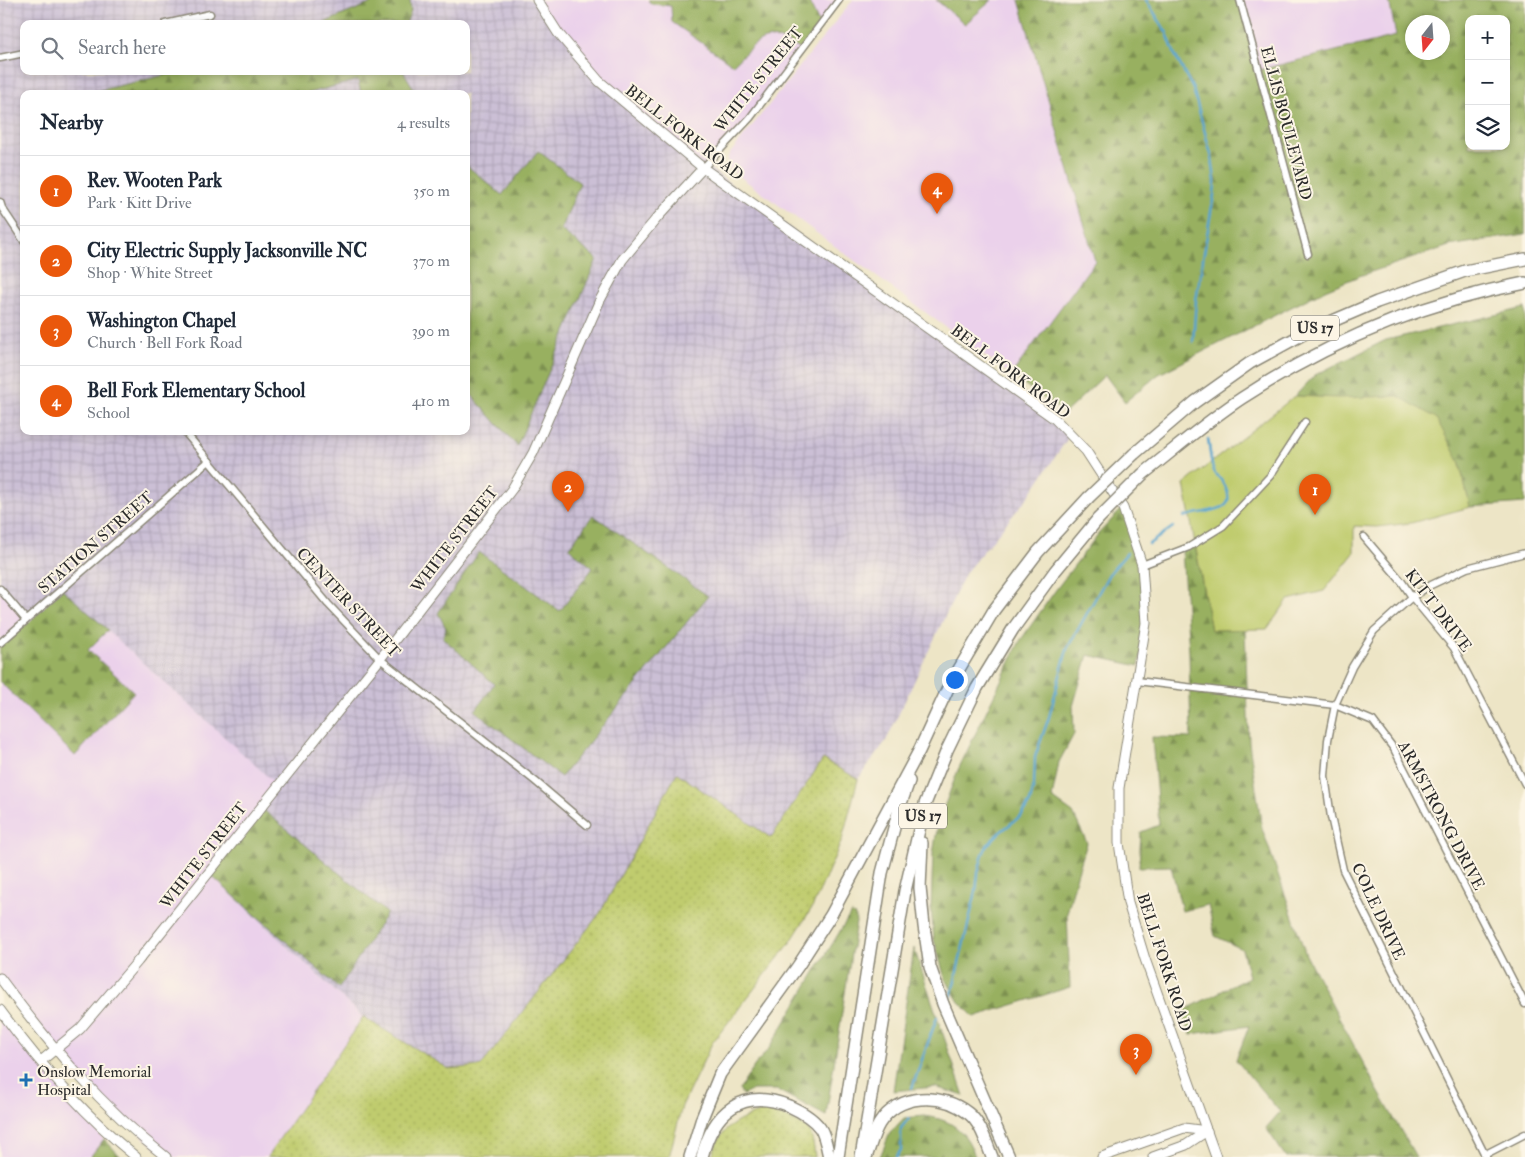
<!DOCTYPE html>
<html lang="en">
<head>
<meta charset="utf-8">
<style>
  body { margin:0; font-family:"IM FELL Double Pica",serif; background:#f6f6f7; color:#1f2937 }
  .controls { position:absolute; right:15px; top:15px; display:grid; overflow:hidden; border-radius:10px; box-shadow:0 2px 8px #0003 }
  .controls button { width:45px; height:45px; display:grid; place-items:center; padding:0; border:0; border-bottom:1px solid #e0e1e3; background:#fff; color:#1f2937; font:25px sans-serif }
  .compass { position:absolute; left:1405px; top:15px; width:45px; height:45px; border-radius:50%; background:#fff; box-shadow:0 2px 8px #0003; rotate:197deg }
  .you { position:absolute; left:954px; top:679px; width:18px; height:18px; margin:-12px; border:4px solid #fff; border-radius:50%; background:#1a73e8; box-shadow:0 0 0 8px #1a73e833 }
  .badge { display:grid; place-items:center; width:32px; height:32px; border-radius:50%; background:#ea580c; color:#fff; font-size:16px; font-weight:700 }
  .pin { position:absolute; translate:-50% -41px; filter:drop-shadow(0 1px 2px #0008) }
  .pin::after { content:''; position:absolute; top:26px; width:18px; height:15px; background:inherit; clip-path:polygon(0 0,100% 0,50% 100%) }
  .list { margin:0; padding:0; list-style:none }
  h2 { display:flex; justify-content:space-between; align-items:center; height:65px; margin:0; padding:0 20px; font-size:21px }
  h2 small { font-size:16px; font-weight:400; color:#747a83 }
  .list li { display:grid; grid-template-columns:32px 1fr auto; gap:15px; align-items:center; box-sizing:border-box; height:70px; padding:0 20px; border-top:1px solid #e0e1e3 }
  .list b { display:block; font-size:19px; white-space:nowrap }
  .list p { margin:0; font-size:16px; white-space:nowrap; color:#747a83 }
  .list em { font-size:16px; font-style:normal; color:#747a83 }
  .icon { flex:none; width:28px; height:28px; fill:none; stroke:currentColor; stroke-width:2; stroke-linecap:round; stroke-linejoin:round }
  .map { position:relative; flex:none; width:1525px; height:1157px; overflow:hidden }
  .search { position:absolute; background:#fff; box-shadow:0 2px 8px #0003; left:20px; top:20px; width:450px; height:55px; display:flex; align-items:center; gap:12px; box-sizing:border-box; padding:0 18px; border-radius:10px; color:#747a83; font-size:19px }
  .panel { position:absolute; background:#fff; box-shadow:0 2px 8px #0003; left:20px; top:90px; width:450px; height:345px; border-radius:10px }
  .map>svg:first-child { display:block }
  .built { fill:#ebd1eb }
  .industrial { fill:url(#industrial-grid); fill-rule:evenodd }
  .grass { fill:url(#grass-dots); stroke:#767c4c }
  .forest { fill:url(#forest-firs); stroke:#626e46; fill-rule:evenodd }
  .park { fill:#c0cc6e; stroke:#767c4c }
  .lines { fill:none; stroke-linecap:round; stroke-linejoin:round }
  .stream { stroke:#56a4cf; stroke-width:2.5 }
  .street-casing { stroke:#8c8878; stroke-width:9 }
  .secondary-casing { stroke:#8c8878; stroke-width:11 }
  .highway-casing { stroke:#8c8878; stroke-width:14 }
  .street { stroke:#fff; stroke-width:6 }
  .secondary { stroke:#fff; stroke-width:9 }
  .highway { stroke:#fff; stroke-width:11 }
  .highway-bridge-casing { stroke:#8c8878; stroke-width:14; stroke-linecap:butt }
  .highway-bridge { stroke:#fff; stroke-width:11 }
  .poi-dot { fill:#1f6fb2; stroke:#fcf5e5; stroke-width:2 }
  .labels { text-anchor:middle; stroke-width:4; stroke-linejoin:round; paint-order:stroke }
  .shield { fill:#fcf5e5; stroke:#6a6863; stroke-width:1 }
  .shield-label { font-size:15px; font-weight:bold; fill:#2b2b2b }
  .street-label { font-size:16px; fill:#2b2b2b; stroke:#fcf5e5 }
  .poi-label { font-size:16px; fill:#2b2b2b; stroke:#fcf5e5; text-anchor:start }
</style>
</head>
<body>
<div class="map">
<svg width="1525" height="1157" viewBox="0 0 1525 1157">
  <defs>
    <pattern id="industrial-grid" width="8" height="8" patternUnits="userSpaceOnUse" patternTransform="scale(1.25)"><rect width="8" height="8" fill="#cbbfd5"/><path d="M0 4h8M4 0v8" fill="none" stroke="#aea4b7"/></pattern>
    <pattern id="grass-dots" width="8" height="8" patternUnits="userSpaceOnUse" patternTransform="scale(1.25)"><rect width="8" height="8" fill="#c0cc6e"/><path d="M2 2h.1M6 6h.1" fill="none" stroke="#a5af5f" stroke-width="1.8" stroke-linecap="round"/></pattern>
    <pattern id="forest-firs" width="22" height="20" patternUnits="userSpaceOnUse" patternTransform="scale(1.25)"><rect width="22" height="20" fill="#98b061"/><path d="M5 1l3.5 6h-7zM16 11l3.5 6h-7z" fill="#7c8f50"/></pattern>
  </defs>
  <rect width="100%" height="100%" fill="#fcf5e5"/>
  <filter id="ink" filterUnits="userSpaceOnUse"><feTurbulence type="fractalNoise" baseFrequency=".02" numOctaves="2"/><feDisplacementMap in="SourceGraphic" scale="10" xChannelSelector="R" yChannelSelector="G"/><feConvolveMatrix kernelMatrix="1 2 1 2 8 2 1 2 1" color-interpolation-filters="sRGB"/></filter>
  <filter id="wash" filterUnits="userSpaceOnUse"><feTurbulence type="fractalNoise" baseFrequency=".0096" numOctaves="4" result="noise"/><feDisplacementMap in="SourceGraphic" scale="20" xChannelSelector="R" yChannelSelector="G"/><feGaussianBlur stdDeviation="1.12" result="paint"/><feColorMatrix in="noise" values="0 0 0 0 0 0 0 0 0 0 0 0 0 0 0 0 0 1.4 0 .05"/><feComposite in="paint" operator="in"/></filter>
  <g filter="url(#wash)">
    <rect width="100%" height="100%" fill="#ede5c6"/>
    <g class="built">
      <path d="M537,0H648L651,4L671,6L758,41L772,38L784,40L801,50L750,118L703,168L599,81Z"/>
      <path d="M808,0H839L820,25Z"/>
      <path d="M853,0H936L965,24L992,0H1019L1095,261L1011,375L728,168V156Z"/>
      <path d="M1240,0H1389L1396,36L1259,70Z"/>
      <path d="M0,589H62L278,785L208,873L363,1017L267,1157H166L99,1098L0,978Z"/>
      <path d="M0,1020L104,1139L90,1157H0Z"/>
    </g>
    <path class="industrial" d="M0,0H537L599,81L644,120L1070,435L1028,497L966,572L886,741L858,779L823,759L771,838L677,773L600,913L481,1066L449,1069L363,1017L208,873L277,785L62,589L26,620L0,589ZM24,24H466V71H24ZM24,94H466V431H24Z"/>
    <g class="grass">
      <path d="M823,759L858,779L842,840L813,906L790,943L712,1043L682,1106L669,1157H267L363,1017L449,1069L481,1066L600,913L677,773L771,838Z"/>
      <path d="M763,1111C777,1114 798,1120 808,1130C813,1136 814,1149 815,1157H712C719,1127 737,1121 763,1111Z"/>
    </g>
    <g class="forest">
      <path d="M379,0H410L411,11L406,24H321Z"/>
      <path d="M648,0H808L820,25L801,50C765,28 760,39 733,65L672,22L671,6L651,4Z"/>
      <path d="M936,0H992L965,24Z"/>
      <path d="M1019,0H1240L1259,70L1396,36L1389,0H1525V234L1449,246L1359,276L1325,290L1159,374L1125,402L1105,375L1065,413L1011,375L1095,261ZM1469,19H1506V146H1469ZM1412,22H1442V52H1412Z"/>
      <path d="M183,71H403L417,94H361L358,80L305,94H83Z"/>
      <path d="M538,151L580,183L561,230L597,259L517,446L466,389V165L502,195Z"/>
      <path d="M1525,308V503L1470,507L1459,461L1339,398L1295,396L1315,375L1386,340Z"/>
      <path d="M1123,508L1142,565L1146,623L1139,666L1088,655L1073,706L1074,734L1059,762L1052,798L1073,813L1087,843L1077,875L1067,913L1070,987L974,1017L959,1002L945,978L934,940L931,907L933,854L938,823L958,770L1020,641L1055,591L1099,533Z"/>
      <path d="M593,515L708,596L561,777L475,711L494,684L443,638L446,628L438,613L479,552L560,611L593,568L569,548Z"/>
      <path d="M1195,545L1211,630L1245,629L1249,743L1262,828L1306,955L1377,1089L1416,1157H1286L1266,1128L1280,1112L1236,1060L1249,1026L1191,1034L1181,1012L1249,977L1242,949L1215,936L1208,905L1182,911L1171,866L1139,867L1141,832L1159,825L1152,737L1191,738L1189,652L1182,550Z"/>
      <path d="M62,589L108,630L88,650L134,692L75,756L0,682V645L28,623Z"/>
      <path d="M260,807L387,913L339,988L208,873Z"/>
      <path d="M851,913L855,916L856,922L826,1116L777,1090H753L743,1095L739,1090L755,1065L770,1047Z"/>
      <path d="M914,948L964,1096L935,1087L893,1091Z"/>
      <path d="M924,1116C951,1119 967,1131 975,1157H880L890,1133L904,1118Z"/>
      <path d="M104,1139L121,1157H90Z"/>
    </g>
    <path class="park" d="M1295,396L1339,398L1398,396L1436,418L1459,461L1470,507L1411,523L1377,527L1354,526V553L1324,591L1288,600L1267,629L1211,630L1184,484Z"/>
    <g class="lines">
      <g class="stream">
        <path d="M1146,0L1167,33L1175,55L1193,89L1212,158L1215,181L1214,194L1196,300L1193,342"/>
        <path d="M1184,517C1197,512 1210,513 1223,507C1233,502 1227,487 1221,480C1219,477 1215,475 1214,471C1210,462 1210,449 1208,439"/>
        <path d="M1149,544L1173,527"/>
        <path d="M951,997L976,891L978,873L983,854L988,844L999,833L1022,815L1030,802L1034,785L1035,757L1049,717L1067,649L1109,574L1127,553"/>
        <path d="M912,1088L937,1017"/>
        <path d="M896,1157L901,1150V1128L909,1118"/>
      </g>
    </g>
  </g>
  <g filter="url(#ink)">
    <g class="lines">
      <defs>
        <g id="street">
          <path d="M1240,0L1308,254"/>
          <path d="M165,24L210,14"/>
          <path d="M0,58L24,53"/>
          <path d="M703,168L750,118L839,0"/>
          <path d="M0,202L2,208L24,241"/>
          <path d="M184,431L328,604L380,659L535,781L587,825"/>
          <path d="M1364,537L1402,582L1412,597L1454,648L1525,784"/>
          <path d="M1142,565L1189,547L1223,526L1270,476L1305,422"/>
          <path d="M0,589L26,620"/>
          <path d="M0,643L209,461"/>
          <path d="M1137,681L1335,705L1373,721L1394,749L1525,1004"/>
          <path d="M1484,1155L1525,1134"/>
          <path d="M1486,1157L1343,870L1331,817L1325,776L1328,740L1335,705L1352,667L1374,631L1412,597L1431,585L1467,568L1525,553"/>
        </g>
        <g id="secondary">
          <path d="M537,0L558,33L599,81L703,168L1055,419L1086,451L1123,508L1142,565L1146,623L1119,788V843L1128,903L1145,959L1216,1157"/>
          <path d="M0,978C49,1044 100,1106 166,1157"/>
          <path d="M0,1010C39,1063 84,1115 136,1157"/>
          <path d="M41,1061L80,1029L138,961L380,659L512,489L533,453L600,300L622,260L657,218L703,168"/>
          <path d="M1102,1157L1184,1128L1207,1131"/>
          <path d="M1153,1157L1186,1145L1207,1131"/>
        </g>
        <g id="highway">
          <path d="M1134,454L1195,402L1250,363L1307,332L1377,302L1465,271L1525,259"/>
          <path d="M1143,474C1175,449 1207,421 1242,398C1328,342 1424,302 1525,283"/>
          <path d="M922,843L920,888L924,926L930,967L943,1004L1009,1157"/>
          <path d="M690,1157L702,1118L720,1074L798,966L831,915L919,751L949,686L994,610L1038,552L1088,498"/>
          <path d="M702,1157C713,1112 742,1087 789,1106C800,1111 812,1117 820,1128C825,1135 827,1148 829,1157"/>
          <path d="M838,1157L882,873L899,809L909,781"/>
          <path d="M861,1157L905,891L925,804L947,750L977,688L1013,629L1055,571L1098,519"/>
          <path d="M866,1157C870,1147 873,1134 879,1124C898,1093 941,1092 968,1113C981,1123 986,1142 992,1157"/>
        </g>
      </defs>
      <use href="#street" class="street-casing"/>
      <use href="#secondary" class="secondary-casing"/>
      <use href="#highway" class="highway-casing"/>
      <use href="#street" class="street"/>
      <use href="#secondary" class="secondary"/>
      <use href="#highway" class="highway"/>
      <defs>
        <g id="highway-bridge">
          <path d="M1088,498L1134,454"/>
          <path d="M1098,519L1143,474"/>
        </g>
      </defs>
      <use href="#highway-bridge" class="highway-bridge-casing"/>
      <use href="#highway-bridge" class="highway-bridge"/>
    </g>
  </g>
  <path class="poi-dot" d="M23.5 1072.5h5v5h5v5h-5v5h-5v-5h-5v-5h5z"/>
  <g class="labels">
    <g class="shield">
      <rect x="1291" y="315.5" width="48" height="25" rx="4"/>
      <rect x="899" y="803.5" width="48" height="25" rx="4"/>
    </g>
    <g class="shield-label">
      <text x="1315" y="333">US 17</text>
      <text x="923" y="821">US 17</text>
    </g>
    <g class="street-label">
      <text transform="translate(758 79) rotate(-51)" y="6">WHITE STREET</text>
      <text transform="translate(1287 123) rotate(75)" y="6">ELLIS BOULEVARD</text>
      <text transform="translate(685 132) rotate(38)" y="6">BELL FORK ROAD</text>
      <text transform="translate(1011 371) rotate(37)" y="6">BELL FORK ROAD</text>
      <text transform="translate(454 539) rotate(-52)" y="6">WHITE STREET</text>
      <text transform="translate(95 542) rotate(-41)" y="6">STATION STREET</text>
      <text transform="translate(349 602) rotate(47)" y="6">CENTER STREET</text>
      <text transform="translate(1439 610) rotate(53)" y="6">KITT DRIVE</text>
      <text transform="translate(1442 815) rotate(62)" y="6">ARMSTRONG DRIVE</text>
      <text transform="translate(203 855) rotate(-52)" y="6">WHITE STREET</text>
      <text transform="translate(1379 911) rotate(65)" y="6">COLE DRIVE</text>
      <text transform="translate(1165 962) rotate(72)" y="6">BELL FORK ROAD</text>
    </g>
    <g class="poi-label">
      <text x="37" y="1077">Onslow Memorial<tspan x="37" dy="18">Hospital</tspan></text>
    </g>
  </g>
</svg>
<div class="controls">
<button>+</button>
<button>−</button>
<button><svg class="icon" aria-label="layers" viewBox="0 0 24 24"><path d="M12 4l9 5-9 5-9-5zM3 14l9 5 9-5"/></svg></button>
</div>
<svg class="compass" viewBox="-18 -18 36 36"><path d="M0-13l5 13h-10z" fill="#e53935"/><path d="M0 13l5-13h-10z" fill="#747a83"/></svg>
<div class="you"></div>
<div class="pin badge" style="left:1315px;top:515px">1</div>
<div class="pin badge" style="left:568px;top:512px">2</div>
<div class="pin badge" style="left:1136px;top:1075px">3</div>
<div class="pin badge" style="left:937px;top:214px">4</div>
<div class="search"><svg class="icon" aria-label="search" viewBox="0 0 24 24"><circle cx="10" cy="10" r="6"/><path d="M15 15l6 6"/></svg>Search here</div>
<section class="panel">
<h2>Nearby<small>4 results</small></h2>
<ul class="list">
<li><span class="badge">1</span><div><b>Rev. Wooten Park</b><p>Park · Kitt Drive</p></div><em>350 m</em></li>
<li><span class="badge">2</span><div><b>City Electric Supply Jacksonville NC</b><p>Shop · White Street</p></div><em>370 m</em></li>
<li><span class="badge">3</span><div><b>Washington Chapel</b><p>Church · Bell Fork Road</p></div><em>390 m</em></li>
<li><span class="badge">4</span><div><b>Bell Fork Elementary School</b><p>School</p></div><em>410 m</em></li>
</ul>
</section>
</div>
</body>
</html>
